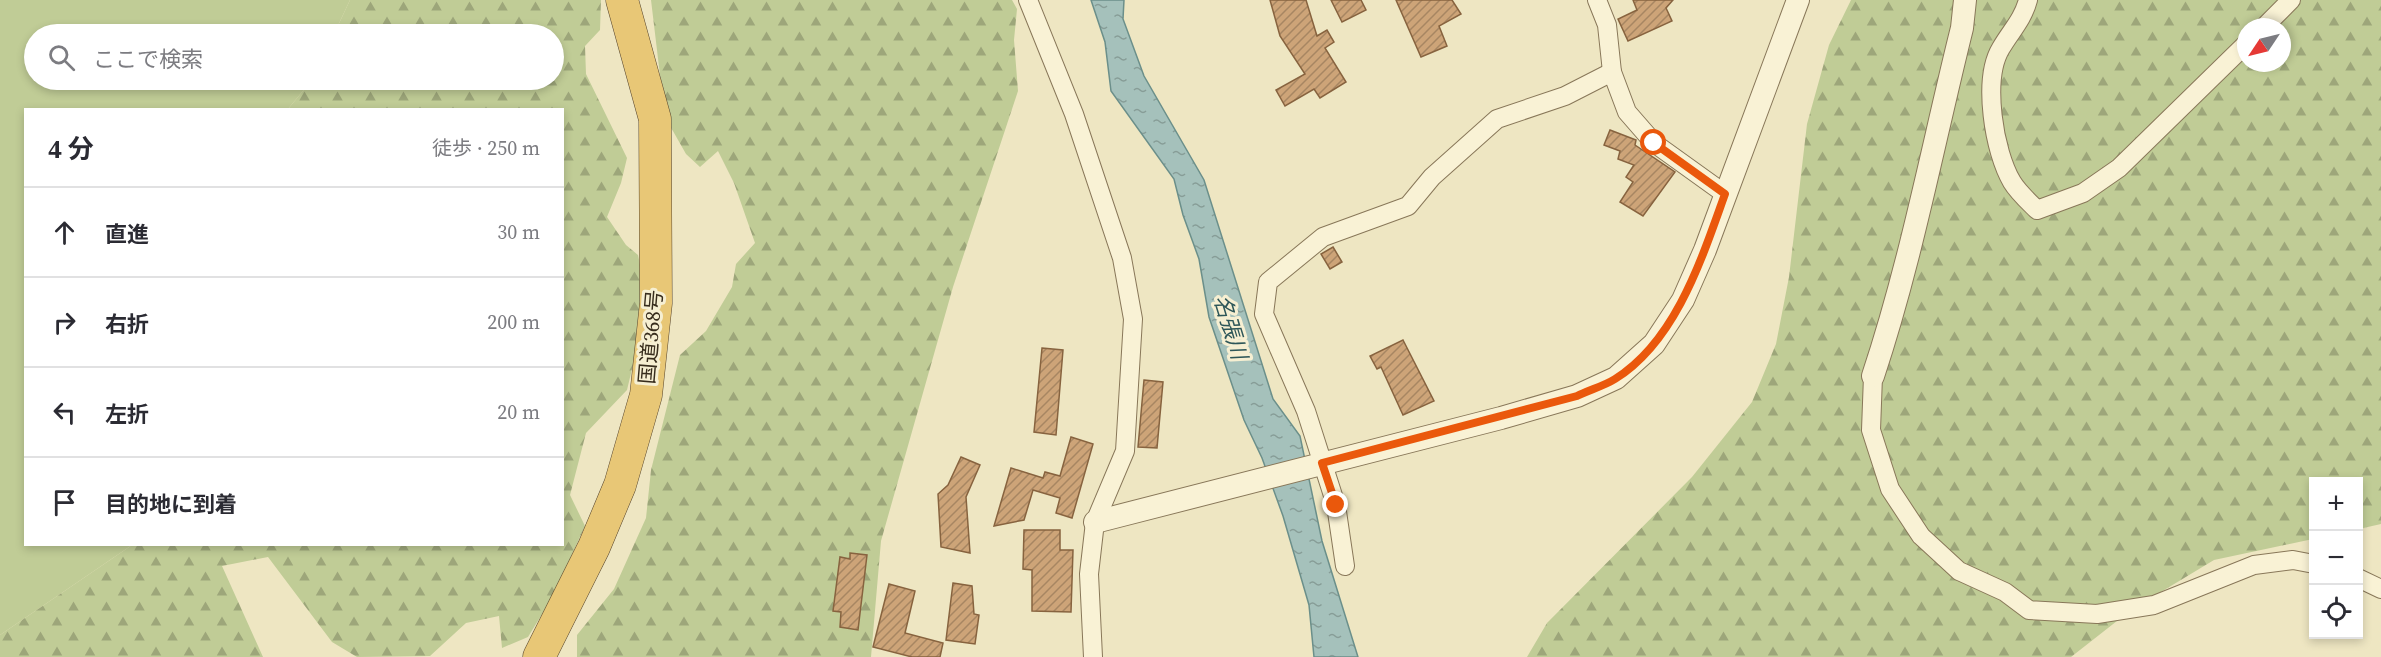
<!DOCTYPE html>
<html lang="ja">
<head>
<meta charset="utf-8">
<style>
  body { margin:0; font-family:"Source Serif 4","Noto Sans JP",serif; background:#f2f2f3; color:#2b2b33 }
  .controls { position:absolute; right:18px; bottom:18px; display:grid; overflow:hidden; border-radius:0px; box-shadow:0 3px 9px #0003 }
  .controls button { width:54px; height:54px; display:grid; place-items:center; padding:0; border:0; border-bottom:2px solid #e1e1e2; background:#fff; color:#2b2b33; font:30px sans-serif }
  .compass { position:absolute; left:2237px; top:18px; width:54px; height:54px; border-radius:50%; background:#fff; box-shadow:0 3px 9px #0003; rotate:235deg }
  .stop { position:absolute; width:18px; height:18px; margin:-14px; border:4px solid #ea580c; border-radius:50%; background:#fff }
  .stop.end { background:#ea580c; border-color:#fff; box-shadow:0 2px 6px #0008 }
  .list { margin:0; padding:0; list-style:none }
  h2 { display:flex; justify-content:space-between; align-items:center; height:78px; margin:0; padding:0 24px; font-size:26px }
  h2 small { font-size:20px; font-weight:400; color:#7c7c81 }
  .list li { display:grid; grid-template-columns:39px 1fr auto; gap:18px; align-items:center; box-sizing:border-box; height:90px; padding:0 24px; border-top:2px solid #e1e1e2 }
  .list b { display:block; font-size:22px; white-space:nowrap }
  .list em { font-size:20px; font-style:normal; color:#7c7c81 }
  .icon { flex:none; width:33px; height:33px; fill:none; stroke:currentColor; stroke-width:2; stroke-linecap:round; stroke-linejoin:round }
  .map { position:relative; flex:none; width:2381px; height:657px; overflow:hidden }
  .search { position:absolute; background:#fff; box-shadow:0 3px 9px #0003; left:24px; top:24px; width:540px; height:66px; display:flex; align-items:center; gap:15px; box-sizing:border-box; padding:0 21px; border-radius:33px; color:#7c7c81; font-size:22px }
  .panel { position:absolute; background:#fff; box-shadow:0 3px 9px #0003; left:24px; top:108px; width:540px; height:438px; border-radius:0px }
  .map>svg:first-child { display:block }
  .grass { fill:#c0cc96 }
  .forest { fill:url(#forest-firs); fill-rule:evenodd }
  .water { fill:url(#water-ripples); stroke:#6b8f8a; stroke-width:1.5 }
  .building { fill:url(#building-hatch); stroke:#87633f; stroke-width:1.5 }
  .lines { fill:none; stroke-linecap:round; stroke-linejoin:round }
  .minor-casing { stroke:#887759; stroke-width:20 }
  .tertiary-casing { stroke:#887759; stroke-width:24 }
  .trunk-casing { stroke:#56442d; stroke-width:33 }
  .minor { stroke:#f9f2d5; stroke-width:18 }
  .tertiary { stroke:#f9f2d5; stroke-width:22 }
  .trunk { stroke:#e8c776; stroke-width:32 }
  .route { stroke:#ea580c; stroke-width:8 }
  .labels { text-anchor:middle; stroke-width:6; stroke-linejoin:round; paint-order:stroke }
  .street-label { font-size:21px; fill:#382d1d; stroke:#f6efd2 }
  .water-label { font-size:22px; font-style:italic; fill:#2d5658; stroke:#f6efd2 }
</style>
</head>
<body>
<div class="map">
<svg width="2381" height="657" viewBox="0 0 2381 657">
  <defs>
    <pattern id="forest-firs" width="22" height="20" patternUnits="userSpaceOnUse" patternTransform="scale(1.5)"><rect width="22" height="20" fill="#c0cc96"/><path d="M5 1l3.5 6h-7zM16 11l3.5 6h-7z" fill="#9da67a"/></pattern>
    <pattern id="water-ripples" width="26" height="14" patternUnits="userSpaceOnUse" patternTransform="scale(1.5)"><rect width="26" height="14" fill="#a5c1bb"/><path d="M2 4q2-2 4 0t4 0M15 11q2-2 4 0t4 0" fill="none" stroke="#879d97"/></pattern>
    <pattern id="building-hatch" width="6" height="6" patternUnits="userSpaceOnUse" patternTransform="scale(1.5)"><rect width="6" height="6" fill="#cda478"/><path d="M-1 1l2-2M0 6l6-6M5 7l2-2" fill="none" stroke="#a78662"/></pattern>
  </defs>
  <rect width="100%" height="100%" fill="#eee6c2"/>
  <path class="grass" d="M0,0H350L334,34H34V80H312L288,109L26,110V544L132,545L0,635Z"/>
  <g class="forest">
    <path d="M350,0H601L600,30L585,46L586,74L627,158L621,183L607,217L626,245L638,255L648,302L627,390L586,433L570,495L585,526L552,598L528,637L502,648L499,616L466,623L430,656L357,657L332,642L268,557L222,566L263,657H0V635L132,545L562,544V110L288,109L312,80H554V34H334Z"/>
    <path d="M651,0H1012L1017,9L1014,40L1018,91L953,287L881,541L871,657H577V635L614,589L646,518L651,470L680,355L706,331L732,287L736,264L755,243L734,183L718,151L700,167L686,154L665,117Z"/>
    <path d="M1851,0H2381V524L2359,529L2358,482H2314L2313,539L2214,560L2131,610L2071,657H1527L1547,623L1692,477L1752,402L1776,344L1789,277L1807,124L1829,45ZM2246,27H2282V63H2246Z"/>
  </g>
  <path class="water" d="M1091,0H1124L1123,19L1144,76L1204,180L1273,399L1300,436L1322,541L1358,657H1314L1309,605L1283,516L1262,458L1244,420L1209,317L1199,259L1183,215L1174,179L1111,91L1105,42Z"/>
  <g class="building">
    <path d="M1270,0H1306L1317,36L1327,30L1334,42L1325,48L1346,82L1320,98L1314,89L1285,106L1276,90L1305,74L1280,36Z"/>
    <path d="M1331,0H1361L1366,10L1342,22Z"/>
    <path d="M1396,0H1452L1461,14L1439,26L1447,46L1421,57Z"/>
    <path d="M1633,0H1673L1666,8L1672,21L1628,41L1618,19L1637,10Z"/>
    <path d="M1610,130L1636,140L1635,145L1675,172L1643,216L1620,202L1633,182L1626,177L1634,165L1618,159L1620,151L1604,145Z"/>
    <path d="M1333,247L1342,262L1330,269L1321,254Z"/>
    <path d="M1403,340L1434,401L1403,415L1381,367L1377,369L1370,356Z"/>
    <path d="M1042,348L1063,350L1056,435L1034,432Z"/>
    <path d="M1144,380L1163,382L1157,448L1138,447Z"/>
    <path d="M1071,437L1093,444L1072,518L1056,513L1060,498L1033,490L1024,520L994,526L1011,468L1043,478L1045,472L1060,476Z"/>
    <path d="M961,457L980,465L966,497L970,553L941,547L938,494L948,485Z"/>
    <path d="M1024,530H1060V550H1073L1071,612L1032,611V570L1023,569Z"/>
    <path d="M850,553L867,555L858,630L840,627L841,612L833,611L840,557L850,559Z"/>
    <path d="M953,583L972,586L974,614L979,615L975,644L946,640Z"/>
    <path d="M889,584L915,591L905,633L943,643L940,657H912L873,647Z"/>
  </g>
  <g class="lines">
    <defs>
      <g id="minor">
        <path d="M1028,0L1074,114L1122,258L1133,319L1125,451L1095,522L1089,574L1093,657"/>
        <path d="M1597,0L1607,25L1612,72L1627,112L1654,143L1725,194"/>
        <path d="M2028,0C2023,19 2011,31 2001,48C1982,79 1994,152 2012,182C2018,192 2029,202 2037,210L2083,193L2119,168L2246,44"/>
        <path d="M2264,27L2291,0"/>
        <path d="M1873,376L1871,430L1890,489L1921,536L1959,571L2005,592L2029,610L2097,614L2154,605L2254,565L2293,560L2314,564"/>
        <path d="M1345,566L1336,505L1306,411L1264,314L1268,282L1323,237L1408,206L1432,177L1497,119L1565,96L1612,72"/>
        <path d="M2358,578L2381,589"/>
      </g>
      <g id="tertiary">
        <path d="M1873,376C1911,262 1933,144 1962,28L1965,0"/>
        <path d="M1095,522L1501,418L1577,396L1616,378L1654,344L1683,300L1705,250L1798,0"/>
      </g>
      <path id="trunk" d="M539,657L594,547L620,485L646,395L656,303L655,119L622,0"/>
    </defs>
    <use href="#minor" class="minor-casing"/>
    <use href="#tertiary" class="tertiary-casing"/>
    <use href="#trunk" class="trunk-casing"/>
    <use href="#minor" class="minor"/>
    <use href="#tertiary" class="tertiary"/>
    <use href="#trunk" class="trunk"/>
  </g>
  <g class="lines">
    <path class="route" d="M1336,505L1322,463L1577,396C1589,390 1604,386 1615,379C1676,341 1702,258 1725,194L1654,143"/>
  </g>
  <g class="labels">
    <g class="street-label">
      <text transform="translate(651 337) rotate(-85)" y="7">国道368号</text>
    </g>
    <g class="water-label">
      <text transform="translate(1231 327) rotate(73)" y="8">名張川</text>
    </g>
  </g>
</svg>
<div class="controls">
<button>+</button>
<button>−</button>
<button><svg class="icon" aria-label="locate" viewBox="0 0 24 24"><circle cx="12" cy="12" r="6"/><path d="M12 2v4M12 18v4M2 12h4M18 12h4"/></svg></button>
</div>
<svg class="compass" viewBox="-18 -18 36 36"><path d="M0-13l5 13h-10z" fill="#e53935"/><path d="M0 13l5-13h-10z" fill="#7c7c81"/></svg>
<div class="stop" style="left:1654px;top:143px"></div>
<div class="stop end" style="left:1336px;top:505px"></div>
<div class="search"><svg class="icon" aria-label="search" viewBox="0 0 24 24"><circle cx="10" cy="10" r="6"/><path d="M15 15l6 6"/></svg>ここで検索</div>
<section class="panel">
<h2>4 分<small>徒歩 · 250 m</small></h2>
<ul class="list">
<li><svg class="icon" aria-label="ahead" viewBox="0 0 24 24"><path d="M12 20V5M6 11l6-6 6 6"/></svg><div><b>直進</b></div><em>30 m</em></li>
<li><svg class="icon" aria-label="right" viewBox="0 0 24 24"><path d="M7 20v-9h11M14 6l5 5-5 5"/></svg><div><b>右折</b></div><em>200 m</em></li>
<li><svg class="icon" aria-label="left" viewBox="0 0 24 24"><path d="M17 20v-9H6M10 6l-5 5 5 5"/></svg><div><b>左折</b></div><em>20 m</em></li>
<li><svg class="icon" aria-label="arrive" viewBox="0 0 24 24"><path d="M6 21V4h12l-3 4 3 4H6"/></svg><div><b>目的地に到着</b></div></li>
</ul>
</section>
</div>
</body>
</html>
